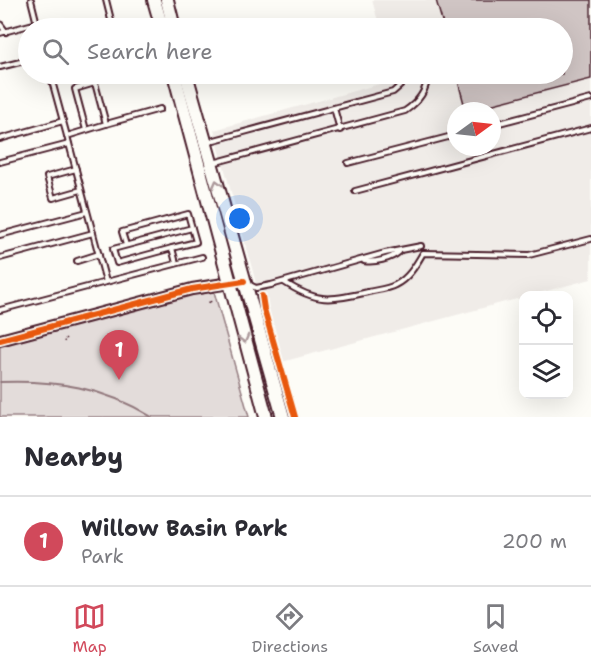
<!DOCTYPE html>
<html lang="en">
<head>
<meta charset="utf-8">
<style>
  body { margin:0; font-family:"Shantell Sans",sans-serif; background:#f7f7f7; color:#2b2b33 }
  .controls { position:absolute; right:18px; bottom:18px; display:grid; overflow:hidden; border-radius:12px; box-shadow:0 6px 24px #0002 }
  .controls button { width:54px; height:54px; display:grid; place-items:center; padding:0; border:0; border-bottom:2px solid #e1e1e2; background:#fff; color:#2b2b33; font:30px sans-serif }
  .compass { position:absolute; left:447px; top:102px; width:54px; height:54px; border-radius:50%; background:#fff; box-shadow:0 6px 24px #0002; rotate:75deg }
  .you { position:absolute; left:240px; top:219px; width:21px; height:21px; margin:-15px; border:4px solid #fff; border-radius:50%; background:#1a73e8; box-shadow:0 0 0 9px #1a73e833 }
  .badge { display:grid; place-items:center; width:39px; height:39px; border-radius:50%; background:#d1495b; color:#fff; font-size:20px; font-weight:700 }
  .pin { position:absolute; translate:-50% -50px; filter:drop-shadow(0 2px 3px #0008) }
  .pin::after { content:''; position:absolute; top:32px; width:21px; height:18px; background:inherit; clip-path:polygon(0 0,100% 0,50% 100%) }
  .list { margin:0; padding:0; list-style:none }
  h2 { display:flex; justify-content:space-between; align-items:center; height:78px; margin:0; padding:0 24px; font-size:26px }
  h2 small { font-size:20px; font-weight:400; color:#7c7c81 }
  .list li { display:grid; grid-template-columns:39px 1fr auto; gap:18px; align-items:center; box-sizing:border-box; height:90px; padding:0 24px; border-top:2px solid #e1e1e2 }
  .list b { display:block; font-size:22px; white-space:nowrap }
  .list p { margin:0; font-size:20px; white-space:nowrap; color:#7c7c81 }
  .list em { font-size:20px; font-style:normal; color:#7c7c81 }
  .icon { flex:none; width:33px; height:33px; fill:none; stroke:currentColor; stroke-width:2; stroke-linecap:round; stroke-linejoin:round }
  .map { position:relative; flex:none; width:591px; height:417px; overflow:hidden }
  .search { position:absolute; background:#fff; box-shadow:0 6px 24px #0002; left:18px; right:18px; top:18px; height:66px; display:flex; align-items:center; gap:15px; box-sizing:border-box; padding:0 21px; border-radius:33px; color:#7c7c81; font-size:22px }
  .sheet { height:168px; background:#fff }
  nav { display:flex; justify-content:space-around; align-items:center; box-sizing:border-box; height:84px; border-top:2px solid #e1e1e2; background:#fff; font-size:16px; color:#7c7c81 }
  nav a { display:grid; justify-items:center; gap:3px }
  nav .on { color:#d1495b }
  .map>svg:first-child { display:block }
  .built { fill:#f0ece8; fill-rule:evenodd }
  .green { fill:#e3dcda; stroke:#967e82; stroke-width:1.5 }
  .lines { fill:none; stroke-linecap:round; stroke-linejoin:round }
  .stream { stroke:#91777b; stroke-width:2 }
  .building { fill:#d0c5c4; stroke:#4a1f2b; stroke-width:1.5 }
  .service-casing { stroke:#4a1f2b; stroke-width:8 }
  .tertiary-casing { stroke:#4a1f2b; stroke-width:14 }
  .primary-casing { stroke:#4a1f2b; stroke-width:16 }
  .path { stroke:#4a1f2b; stroke-width:1.5; stroke-dasharray:1.5 4.5; stroke-linecap:butt }
  .service { stroke:#fdfcf7; stroke-width:4 }
  .tertiary { stroke:#fdfcf7; stroke-width:9 }
  .primary { stroke:#fdfcf7; stroke-width:12 }
  .cycleway-casing { stroke:#fdfcf7; stroke-width:10 }
  .cycleway { stroke:#e8590c; stroke-width:6 }
  .oneway { stroke:#ac999b }
</style>
</head>
<body>
<div class="map">
<svg width="591" height="417" viewBox="0 0 591 417">
  <rect width="100%" height="100%" fill="#fdfcf7"/>
  <filter id="ink" filterUnits="userSpaceOnUse"><feTurbulence type="fractalNoise" baseFrequency=".0167" numOctaves="2"/><feDisplacementMap in="SourceGraphic" scale="12" xChannelSelector="R" yChannelSelector="G"/><feConvolveMatrix kernelMatrix="1 2 1 2 8 2 1 2 1" color-interpolation-filters="sRGB"/></filter>
  <g filter="url(#ink)">
    <path class="built" d="M372,0H591V279L278,363L214,130L394,80L392,74H562V28H380ZM456,111H492V147H456Z"/>
    <path class="green" d="M213,288L249,417H0V343L189,293Z"/>
    <g class="lines">
      <path class="stream" d="M0,382C57,380 103,387 152,417"/>
    </g>
    <path class="building" d="M436,0H591V79L466,111L456,74H562V28H444Z"/>
    <g class="lines">
      <defs>
        <g id="service">
          <path d="M31,0L38,28"/>
          <path d="M106,0L113,28"/>
          <path d="M0,24L6,32"/>
          <path d="M0,33L37,23"/>
          <path d="M0,67L28,60"/>
          <path d="M79,74L52,81L67,136L106,124L95,83L75,89L86,130"/>
          <path d="M406,74L410,76L419,74"/>
          <path d="M334,108L340,130"/>
          <path d="M106,124L160,109"/>
          <path d="M492,125L591,99"/>
          <path d="M67,136L106,282L202,257"/>
          <path d="M0,139L63,121"/>
          <path d="M207,142L393,92L401,85L403,74"/>
          <path d="M0,162L69,144"/>
          <path d="M213,163L405,111C418,102 428,90 427,74"/>
          <path d="M348,163L456,135"/>
          <path d="M76,169L47,177L53,198L81,190"/>
          <path d="M355,191L591,128"/>
          <path d="M0,235L87,212"/>
          <path d="M126,245L122,232L188,214L192,228L113,249L117,263L172,248L176,263"/>
          <path d="M172,248L196,242L192,228"/>
          <path d="M0,258L93,233"/>
          <path d="M77,261L99,254"/>
          <path d="M364,261C374,263 391,259 399,252"/>
          <path d="M284,282C316,303 331,301 368,292C376,290 388,289 395,285C408,279 416,265 423,253L529,255L591,239"/>
          <path d="M250,285L256,288L271,285L385,253L421,246"/>
          <path d="M0,310L106,282"/>
        </g>
        <path id="tertiary" d="M0,340L192,289L236,282"/>
        <g id="primary">
          <path d="M154,0L162,28"/>
          <path d="M167,0L174,28"/>
          <path d="M174,74L266,417"/>
          <path d="M186,74L283,417"/>
        </g>
      </defs>
      <use href="#service" class="service-casing"/>
      <use href="#tertiary" class="tertiary-casing"/>
      <use href="#primary" class="primary-casing"/>
      <g class="path">
        <path d="M209,303L210,299L211,303"/>
        <path d="M65,338L67,340L65,342L63,340Z"/>
      </g>
      <use href="#service" class="service"/>
      <use href="#tertiary" class="tertiary"/>
      <use href="#primary" class="primary"/>
      <defs>
        <g id="cycleway">
          <path d="M262,296L264,309L295,417"/>
          <path d="M0,340L192,289L244,281"/>
        </g>
      </defs>
      <use href="#cycleway" class="cycleway-casing"/>
      <use href="#cycleway" class="cycleway"/>
    </g>
    <defs><path id="oneway-chevron" d="M-2-3.5L2.5 0L-2 3.5" fill="none" stroke-width="1.6" stroke-linecap="round" stroke-linejoin="round" transform="scale(1.5)"/></defs>
    <g class="oneway">
      <use href="#oneway-chevron" transform="translate(217 184) rotate(-105)"/>
      <use href="#oneway-chevron" transform="translate(244 339) rotate(75)"/>
    </g>
  </g>
</svg>
<div class="controls">
<button><svg class="icon" aria-label="locate" viewBox="0 0 24 24"><circle cx="12" cy="12" r="6"/><path d="M12 2v4M12 18v4M2 12h4M18 12h4"/></svg></button>
<button><svg class="icon" aria-label="layers" viewBox="0 0 24 24"><path d="M12 4l9 5-9 5-9-5zM3 14l9 5 9-5"/></svg></button>
</div>
<svg class="compass" viewBox="-18 -18 36 36"><path d="M0-13l5 13h-10z" fill="#e53935"/><path d="M0 13l5-13h-10z" fill="#7c7c81"/></svg>
<div class="you"></div>
<div class="pin badge" style="left:119px;top:380px">1</div>
<div class="search"><svg class="icon" aria-label="search" viewBox="0 0 24 24"><circle cx="10" cy="10" r="6"/><path d="M15 15l6 6"/></svg>Search here</div>
</div>
<section class="sheet">
<h2>Nearby<small></small></h2>
<ul class="list">
<li><span class="badge">1</span><div><b>Willow Basin Park</b><p>Park</p></div><em>200 m</em></li>
</ul>
</section>
<nav>
<a class="on"><svg class="icon" aria-label="map" viewBox="0 0 24 24"><path d="M3 6l6-2 6 2 6-2v14l-6 2-6-2-6 2zM9 4v14M15 6v14"/></svg>Map</a>
<a><svg class="icon" aria-label="directions" viewBox="0 0 24 24"><path d="M12 3l9 9-9 9-9-9zM9 14v-3h6M13 9l2 2-2 2"/></svg>Directions</a>
<a><svg class="icon" aria-label="saved" viewBox="0 0 24 24"><path d="M7 4h10v16l-5-4-5 4z"/></svg>Saved</a>
</nav>
</body>
</html>
